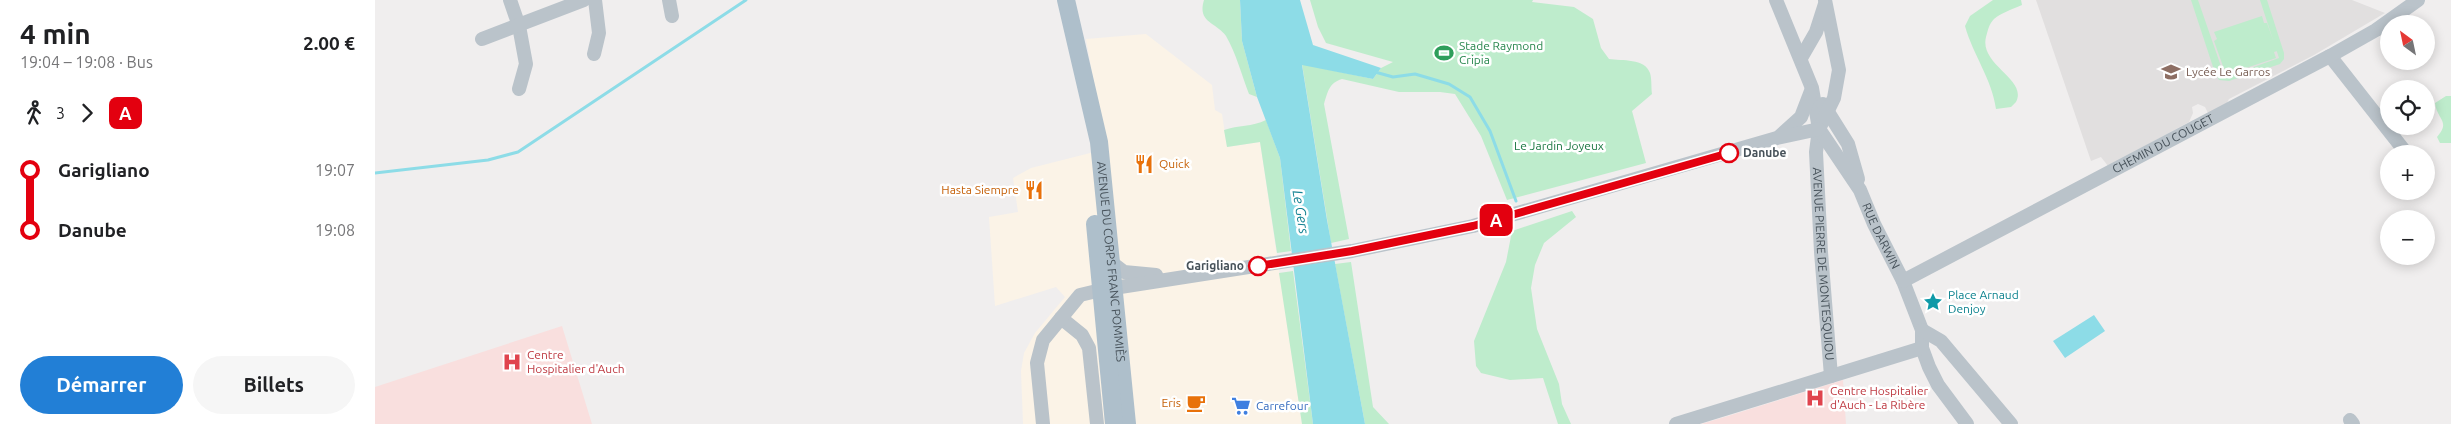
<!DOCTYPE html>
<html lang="fr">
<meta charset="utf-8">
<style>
body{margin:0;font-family:Ubuntu,sans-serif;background:#f6f6f6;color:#202124;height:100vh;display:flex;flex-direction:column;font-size:19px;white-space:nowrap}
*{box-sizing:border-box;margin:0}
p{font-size:16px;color:#757577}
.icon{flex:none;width:28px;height:28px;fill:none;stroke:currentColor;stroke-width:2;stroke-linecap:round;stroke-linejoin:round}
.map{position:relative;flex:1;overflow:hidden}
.details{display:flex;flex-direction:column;background:#fff;width:375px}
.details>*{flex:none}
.badge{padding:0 10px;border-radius:8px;font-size:18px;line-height:32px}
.needle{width:32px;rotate:327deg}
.buttons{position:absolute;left:2005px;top:15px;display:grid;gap:10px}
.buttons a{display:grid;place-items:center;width:55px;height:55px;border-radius:50%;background:#fff;box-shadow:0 2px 12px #0003;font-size:25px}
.map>.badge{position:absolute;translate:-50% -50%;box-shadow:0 0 0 2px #fff}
.legs{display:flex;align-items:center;gap:8px;height:55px;padding:0 20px;font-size:16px}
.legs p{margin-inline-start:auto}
.headline{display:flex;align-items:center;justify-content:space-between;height:85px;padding:0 20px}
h1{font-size:28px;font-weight:700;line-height:38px}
.button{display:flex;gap:10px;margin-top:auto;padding:10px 20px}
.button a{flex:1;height:58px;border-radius:30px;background:#227fd6;color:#fff;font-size:20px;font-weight:700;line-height:58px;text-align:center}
.button a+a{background:#f6f6f6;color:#202124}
ul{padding:0 20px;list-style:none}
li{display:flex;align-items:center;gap:18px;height:60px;font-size:19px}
li i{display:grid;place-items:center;width:8px;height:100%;margin:0 6px;background:currentColor}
li i::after{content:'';width:12px;height:12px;margin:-6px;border:4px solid;border-radius:50%;background:#fff}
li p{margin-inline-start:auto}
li:first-child i{background:linear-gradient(#0000 50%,currentColor 0)}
li:last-child i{background:linear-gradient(currentColor 50%,#0000 0)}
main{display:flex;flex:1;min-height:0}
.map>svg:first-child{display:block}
.commercial{fill:#fbf3e7}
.education{fill:#e1dfdf}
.medical{fill:#f9dfde}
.green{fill:#beeccc}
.water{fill:#8ddce7}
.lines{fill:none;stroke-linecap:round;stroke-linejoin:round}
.stream{stroke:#8ddce7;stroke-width:3}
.minor{stroke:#bac3ca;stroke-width:14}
.major{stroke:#aebfcb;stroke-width:18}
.line-1-casing{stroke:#fff;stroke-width:11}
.line-1{stroke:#e3000f;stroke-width:8}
.stop-1-dot{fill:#fff;stroke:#e3000f;stroke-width:2.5}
.labels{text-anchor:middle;stroke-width:5;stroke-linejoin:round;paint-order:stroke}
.leisure-label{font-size:12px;fill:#27864d;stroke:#fff;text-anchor:start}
.education-label{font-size:12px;fill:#785e54;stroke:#fff;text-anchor:start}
.street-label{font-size:12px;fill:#47525a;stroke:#fff}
.park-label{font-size:12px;fill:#1b7742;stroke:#fff}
.stop-label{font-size:12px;font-weight:bold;fill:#47525a;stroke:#fff;text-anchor:start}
.food-label{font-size:12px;fill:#c56008;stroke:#fff;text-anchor:end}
.culture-label{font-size:12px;fill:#0d838f;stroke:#fff;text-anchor:start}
.health-label{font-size:12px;fill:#be3a42;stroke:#fff;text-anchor:start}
.shop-label{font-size:12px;fill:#366cbe;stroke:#fff;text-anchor:start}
.water-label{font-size:14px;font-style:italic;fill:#138292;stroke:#fff}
</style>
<main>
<section class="details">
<div class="headline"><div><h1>4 min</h1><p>19:04 – 19:08 · Bus</p></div><b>2.00 €</b></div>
<div class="legs"><svg class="icon" aria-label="walk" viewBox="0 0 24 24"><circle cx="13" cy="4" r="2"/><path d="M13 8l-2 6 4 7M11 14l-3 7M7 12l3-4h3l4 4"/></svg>3<svg class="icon" aria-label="forward" viewBox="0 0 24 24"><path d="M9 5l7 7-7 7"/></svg><b class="badge" style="background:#e3000f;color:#fff">A</b></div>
<ul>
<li><i style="color:#e3000f"></i><b>Garigliano</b><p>19:07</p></li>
<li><i style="color:#e3000f"></i><b>Danube</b><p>19:08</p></li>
</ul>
<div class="button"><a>Démarrer</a><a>Billets</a></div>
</section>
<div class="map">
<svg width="2076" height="424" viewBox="0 0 2076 424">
<rect width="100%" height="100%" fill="#f0eeee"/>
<path class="commercial" d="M771,34L837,85L840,110L847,114L852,147L885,142L927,424H648L646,371L649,353L660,333L690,297L681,287L620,306L614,217L643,212L638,178L656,168L731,149L711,39Z"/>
<path class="education" d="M1661,0H1977L2010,13L1939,55L1854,99L1852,103L1833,113L1830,107L1823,104L1817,107L1818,113L1814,122L1733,166L1726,157L1716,161Z"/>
<path class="medical" d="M187,326L217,424H0V387Z
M1468,380L1471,424H1326L1353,416Z"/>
<path class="green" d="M829,0H865L867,41L882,97L874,94C867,76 861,53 851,36C841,22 822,23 829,0Z
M935,0H1158L1157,2L1199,7L1218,19L1226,48L1234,59C1247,61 1270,58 1275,73C1277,79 1276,88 1277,94L1257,111L1271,163L1132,200L1106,136L1080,94L1065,92H1024L967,79C954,83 953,91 949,104L974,239L956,243L927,64L998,79L1006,68L1018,62L951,43L943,27Z
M1618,0H1646L1647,5C1638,9 1626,13 1619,19C1614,24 1613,30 1611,37C1604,65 1653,79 1641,102L1636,107L1621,109C1617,79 1598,55 1590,26L1595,16Z
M1816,0H1823L1849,75L1853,76L1904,58L1885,0H1892L1909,53V59L1905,64L1854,81L1844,80L1840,73Z
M1887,16L1889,23H1892L1902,51L1899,52L1901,58L1853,74L1852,68L1849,69L1839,41L1842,39L1839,32Z
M2071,96H2076V143H2065L2062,137C2076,121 2062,120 2060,103Z
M891,120L905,158L916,251L902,253L885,142L852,147L849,130C863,125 877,127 891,120Z
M1197,211L1201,217L1169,243L1160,265L1156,288L1162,329L1184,384L1187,404L1196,424H1183L1168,378L1135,380L1106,373L1101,366L1099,341L1131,262L1137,231Z
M976,262L998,407L1014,424H990L960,264Z
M918,271L938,424H927L904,273Z"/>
<path class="water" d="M865,0H925L938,45L1006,68L998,79L927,65L952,220L990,424H938L905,158L882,97L867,41Z
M1719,315L1730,331L1690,358L1678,341Z"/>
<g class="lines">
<path class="stream" d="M1000,72L1018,77L1040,74L1074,84L1095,97L1115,131L1141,201
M0,173L113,160L143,152L371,0"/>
<g class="minor">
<path d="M135,0L144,26L151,64L144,89"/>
<path d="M294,0L297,16"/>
<path id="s1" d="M1401,0L1437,88L1444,129L1441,152L1446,252L1456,376"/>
<path d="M107,39L209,0"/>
<path d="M219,54L224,33L220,0"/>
<path d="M1955,56L2032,154"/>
<path d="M1426,58L1441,32L1450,4"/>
<path d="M1448,104L1473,144L1483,179"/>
<path id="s2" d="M1444,129L1485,190L1499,224L1528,281L1547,330V348L1554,367L1563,385L1592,424"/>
<path d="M1444,129L1459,98L1464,70L1450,0"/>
<path d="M1405,136L1426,117L1436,91"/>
<path d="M736,262L749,272L781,275"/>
<path id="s3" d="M1528,281L1955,56L2001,30L2043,0"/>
<path d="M686,318L707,335L714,348L722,424"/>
<path d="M1547,330L1566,341L1636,424"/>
<path d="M1975,420L1978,424"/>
<path d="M668,424L662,363L668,340L705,295L726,290L977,251L1098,226L1402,138L1444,129"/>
<path d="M1301,424L1547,348"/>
</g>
<g class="major">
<path id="s4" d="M691,0L724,142L752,424"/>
<path d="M720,224L739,424"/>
</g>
</g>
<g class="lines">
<g class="line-1-casing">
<path id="line-1" d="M883,266L977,251L1098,226L1354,153"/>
</g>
<use href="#line-1" class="line-1"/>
</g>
<defs>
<g id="stadium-bare" transform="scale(1.5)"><path d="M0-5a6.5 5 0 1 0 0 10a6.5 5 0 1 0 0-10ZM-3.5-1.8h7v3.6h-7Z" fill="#2e9e5b" stroke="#fff" stroke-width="2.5" paint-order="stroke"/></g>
<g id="school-bare" transform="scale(1.5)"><path d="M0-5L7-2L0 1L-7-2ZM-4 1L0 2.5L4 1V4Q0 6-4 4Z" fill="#8d6e63" stroke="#fff" stroke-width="2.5" paint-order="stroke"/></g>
<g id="restaurant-bare" transform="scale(1.5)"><path d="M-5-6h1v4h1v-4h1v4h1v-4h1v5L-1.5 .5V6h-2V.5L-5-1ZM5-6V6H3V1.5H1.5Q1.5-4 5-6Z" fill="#e8710a" stroke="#fff" stroke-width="2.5" paint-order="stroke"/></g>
<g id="sight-bare" transform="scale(1.5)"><path d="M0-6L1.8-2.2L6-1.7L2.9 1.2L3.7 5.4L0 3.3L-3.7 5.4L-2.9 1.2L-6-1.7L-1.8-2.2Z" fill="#0f9aa8" stroke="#fff" stroke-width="2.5" paint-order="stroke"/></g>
<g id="hospital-bare" transform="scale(1.5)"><path d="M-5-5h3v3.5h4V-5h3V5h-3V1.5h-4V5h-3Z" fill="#e0444e" stroke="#fff" stroke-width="2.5" paint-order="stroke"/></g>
<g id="cafe-bare" transform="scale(1.5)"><path d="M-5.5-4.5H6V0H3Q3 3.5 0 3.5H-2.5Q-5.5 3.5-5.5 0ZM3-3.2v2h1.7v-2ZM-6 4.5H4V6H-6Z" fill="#e8710a" stroke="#fff" stroke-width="2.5" paint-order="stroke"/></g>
<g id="supermarket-bare" transform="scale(1.5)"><path d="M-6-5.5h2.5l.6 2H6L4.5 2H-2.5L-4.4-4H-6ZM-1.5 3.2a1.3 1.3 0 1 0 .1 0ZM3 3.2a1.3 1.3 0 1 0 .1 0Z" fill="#3f7fe0" stroke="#fff" stroke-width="2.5" paint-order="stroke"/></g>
</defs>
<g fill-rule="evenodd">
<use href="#stadium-bare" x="1069" y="53"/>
<use href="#school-bare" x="1796" y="72"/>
<use href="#restaurant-bare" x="769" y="164"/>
<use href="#restaurant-bare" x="659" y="190"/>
<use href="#sight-bare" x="1558" y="302"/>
<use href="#hospital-bare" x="137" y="362"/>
<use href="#hospital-bare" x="1440" y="398"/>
<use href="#cafe-bare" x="821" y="403"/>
<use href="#supermarket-bare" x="866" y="406"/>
</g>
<g class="stop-1-dot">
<circle cx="1354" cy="153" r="9"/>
<circle cx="883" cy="266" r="9"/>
</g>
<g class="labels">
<g class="leisure-label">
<text x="1084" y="50">Stade Raymond<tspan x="1084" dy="14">Cripia</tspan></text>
</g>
<g class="education-label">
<text x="1811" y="76">Lycée Le Garros</text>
</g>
<g class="street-label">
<text dy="4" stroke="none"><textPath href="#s3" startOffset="294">CHEMIN DU COUGET</textPath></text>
<text dy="4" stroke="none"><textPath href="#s2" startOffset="124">RUE DARWIN</textPath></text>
<text dy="4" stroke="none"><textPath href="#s4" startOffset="266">AVENUE DU CORPS FRANC POMMIÈS</textPath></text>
<text dy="4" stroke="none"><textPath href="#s1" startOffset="272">AVENUE PIERRE DE MONTESQUIOU</textPath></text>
</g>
<g class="park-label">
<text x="1184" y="150">Le Jardin Joyeux</text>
</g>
<g class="stop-label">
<text x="1368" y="157">Danube</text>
<text x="869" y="270" text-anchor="end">Garigliano</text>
</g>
<g class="food-label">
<text x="784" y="168" text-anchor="start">Quick</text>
<text x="644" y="194">Hasta Siempre</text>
<text x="806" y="407">Eris</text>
</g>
<g class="culture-label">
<text x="1573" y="299">Place Arnaud<tspan x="1573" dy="14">Denjoy</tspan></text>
</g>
<g class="health-label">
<text x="152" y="359">Centre<tspan x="152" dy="14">Hospitalier d'Auch</tspan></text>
<text x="1455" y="395">Centre Hospitalier<tspan x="1455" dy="14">d'Auch - La Ribère</tspan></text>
</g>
<g class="shop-label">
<text x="881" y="410">Carrefour</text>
</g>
<g class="water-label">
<text transform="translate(926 212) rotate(81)" y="5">Le Gers</text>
</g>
</g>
</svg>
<div class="buttons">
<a><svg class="needle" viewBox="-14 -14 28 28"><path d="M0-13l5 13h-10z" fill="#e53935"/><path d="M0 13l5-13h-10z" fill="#757577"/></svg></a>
<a><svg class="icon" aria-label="locate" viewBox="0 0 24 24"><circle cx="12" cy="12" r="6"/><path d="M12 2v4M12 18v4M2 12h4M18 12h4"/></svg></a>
<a>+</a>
<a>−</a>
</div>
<b class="badge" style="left:1121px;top:220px;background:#e3000f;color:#fff">A</b>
</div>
</main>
